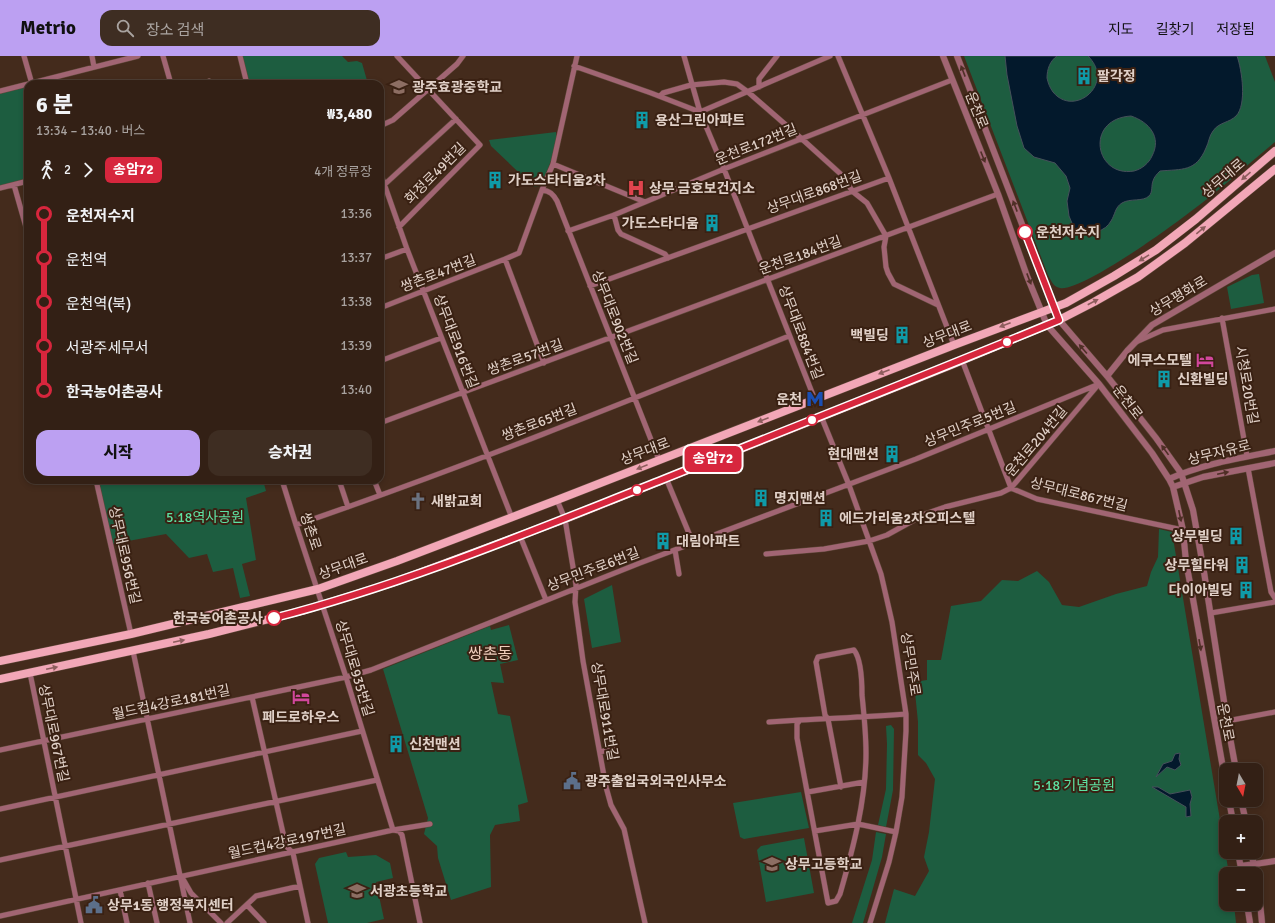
<!DOCTYPE html>
<html lang="ko">
<meta charset="utf-8">
<style>
body{margin:0;font-family:Signika,"Noto Sans KR",sans-serif;background:#3e2d22;color:#f1f3f6;height:100vh;display:flex;flex-direction:column;font-size:15px;white-space:nowrap}
*{box-sizing:border-box;margin:0}
p{font-size:13px;color:#a9a3a0}
.icon{flex:none;width:22px;height:22px;fill:none;stroke:currentColor;stroke-width:2;stroke-linecap:round;stroke-linejoin:round}
.map{position:relative;flex:1;overflow:hidden}
.sheet{position:absolute;left:24px;top:24px;width:360px;height:404px;display:flex;flex-direction:column;background:#332015;border-radius:12px;box-shadow:0 2px 6px #0003,0 0 0 1px #4e3e34}
.sheet>*{flex:none}
.badge{padding:0 8px;border-radius:6px;font-size:14px;line-height:26px}
.needle{width:26px;rotate:170deg}
.fabs{position:absolute;left:1219px;top:707px;display:grid;gap:8px}
.fabs a{display:grid;place-items:center;width:44px;height:44px;border-radius:8px;background:#332015;box-shadow:0 2px 6px #0003,0 0 0 1px #4e3e34;font-size:20px}
.map>.badge{position:absolute;translate:-50% -50%;box-shadow:0 0 0 2px #fff}
.legs{display:flex;align-items:center;gap:6px;height:44px;padding:0 12px;font-size:13px}
.legs p{margin-inline-start:auto}
.overview{display:flex;align-items:center;justify-content:space-between;height:68px;padding:0 12px}
h1{font-size:22px;font-weight:800;line-height:30px}
.cta{display:flex;gap:8px;margin-top:auto;padding:8px 12px}
.cta a{flex:1;height:46px;border-radius:12px;background:#bca0f2;color:#111;font-size:16px;font-weight:800;line-height:46px;text-align:center}
.cta a+a{background:#3e2d22;color:#f1f3f6}
ul{padding:0 12px;list-style:none}
li{display:flex;align-items:center;gap:14px;height:44px;font-size:15px}
li i{display:grid;place-items:center;width:6px;height:100%;margin:0 5px;background:currentColor}
li i::after{content:'';width:10px;height:10px;margin:-5px;border:3px solid;border-radius:50%;background:#332015}
li p{margin-inline-start:auto}
li:first-child i{background:linear-gradient(#0000 50%,currentColor 0)}
li:last-child i{background:linear-gradient(currentColor 50%,#0000 0)}
header{display:flex;align-items:center;gap:24px;box-sizing:border-box;height:56px;padding:0 20px;background:#bca0f2;color:#111}
header strong{font-size:19px}
nav{display:flex;gap:22px;margin-inline-start:auto;font-size:14px}
.search{width:280px;height:36px;background:#3e2d22;display:flex;align-items:center;gap:10px;box-sizing:border-box;padding:0 14px;border-radius:12px;color:#a9a3a0;font-size:15px}
.map>svg:first-child{display:block}
.green{fill:#1d5d40}
.water{fill:#03192c;stroke:#45505a;fill-rule:evenodd}
.lines{fill:none;stroke-linecap:round;stroke-linejoin:round}
.minor-casing{stroke:#60493b;stroke-width:6}
.tertiary-casing{stroke:#60493b;stroke-width:7}
.primary-casing{stroke:#60493b;stroke-width:9}
.minor{stroke:#a16573;stroke-width:5}
.tertiary{stroke:#a16573;stroke-width:6}
.primary{stroke:#f2a7b7;stroke-width:8}
.oneway{fill:#4f2f26}
.oneway2{fill:#8d5d5d}
.line-1-casing{stroke:#fff;stroke-width:9}
.line-1{stroke:#d7263d;stroke-width:6}
.stop-1-dot{fill:#fff;stroke:#d7263d;stroke-width:2}
.labels{text-anchor:middle;stroke-width:4;stroke-linejoin:round;paint-order:stroke}
.poi-label{font-size:14px;font-weight:bold;fill:#e0d0c7;stroke:#3a2113;text-anchor:start}
.street-label{font-size:14px;fill:#e0d0c7;stroke:#3a2113}
.stop-label{font-size:14px;font-weight:bold;fill:#e0d0c7;stroke:#3a2113;text-anchor:start}
.park-label{font-size:14px;fill:#5ee2a3;stroke:#3a2113}
.quarter-label{font-size:16px;fill:#efcebc;stroke:#3a2113}
</style>
<header>
<strong>Metrio</strong>
<div class="search"><svg class="icon" aria-label="search" viewBox="0 0 24 24"><circle cx="10" cy="10" r="6"/><path d="M15 15l6 6"/></svg>장소 검색</div>
<nav><a>지도</a><a>길찾기</a><a>저장됨</a></nav>
</header>
<div class="map">
<svg width="1275" height="867" viewBox="0 0 1275 867">
<rect width="100%" height="100%" fill="#442b1c"/>
<path class="green" d="M242,0H342L348,6L357,5L362,7L368,28H250Z
M964,0H1265L1275,26V86C1247,109 1220,134 1190,156C1171,171 1081,236 1060,232C1053,231 1051,224 1048,219Z
M28,28V125L0,132V35Z
M556,76C558,93 547,115 540,130L534,131L491,90L489,84Z
M1259,218L1264,247L1231,253L1227,231L1252,219Z
M99,424H263L266,435L246,442L256,504L242,508L250,540L240,542L233,512L213,516L207,498L189,502L166,478L112,488Z
M1159,473L1172,476L1229,818H1226V848H1234L1236,867H885L894,833L915,840L929,815L924,801L929,776L935,723L926,707L918,699V666L914,626L927,624V604H941L951,550L981,545L1002,524L1018,525L1037,515L1049,526L1062,549L1079,551L1116,538L1147,530L1151,516L1158,501Z
M612,529L621,586L592,592L584,543Z
M509,569L518,604L500,608L504,627L491,626L498,658L510,660L528,746L518,749L520,765L495,769L490,779L491,831L451,844L438,802L437,790L424,778L428,762L383,613L490,570L491,574Z
M891,669L894,673L893,734L886,771L878,769L886,733L887,688L886,670Z
M801,736L809,772L744,783L740,781L733,747Z
M876,776L886,778L882,801L863,867H852L872,804Z
M804,782L814,837L766,846L757,794L761,790Z
M346,796L348,801L376,799L390,807L393,822L376,826L384,863L367,867H328L315,808L319,802Z"/>
<path class="water" d="M1005,0H1057C1050,5 1047,13 1047,22C1048,27 1050,32 1053,36C1074,62 1116,28 1088,0H1237C1242,14 1247,49 1236,60C1229,67 1219,66 1213,75C1209,80 1209,86 1206,92C1196,116 1182,113 1160,115C1157,118 1154,121 1153,125C1151,130 1153,136 1149,140C1143,146 1130,142 1122,147C1115,151 1115,159 1111,165C1105,176 1092,177 1081,179L1074,172L1069,160L1067,145L1070,132L1066,120L1055,107L1034,101L1024,92L1017,70L1007,19ZM1131,60C1149,66 1162,81 1152,100C1149,107 1142,113 1134,115C1095,122 1084,63 1131,60Z
M1180,697L1179,703L1181,709L1175,714L1167,711L1156,721L1163,708L1172,705L1175,698Z
M1152,731H1158L1170,738L1190,734L1192,741L1190,748L1191,760L1186,761V751Z"/>
<g class="lines">
<g class="minor-casing">
<path id="minor" d="M24,0L32,28
M92,0L94,11
M163,0L171,28
M240,0L247,28
M397,0L480,89L399,171
M684,0L700,56L724,113L815,344
M838,0L889,122L954,289
M574,10L651,37L700,56L830,0
M209,25L210,28
M759,31V23L777,0
M0,35L138,0
M660,40L663,37L691,29L724,26L737,28L748,36L802,83L844,121L852,135L867,147L886,180L884,191L886,211L888,217L894,228L938,249
M380,70L393,64L457,8L463,0
M553,108L645,146
M380,116L407,193L512,462
M14,129L28,178
M384,129L456,63
M0,132L28,125
M542,134C550,135 553,138 557,145L659,404
M614,159L618,174L621,178L665,198L668,202
M568,175L614,159L724,113L952,24
M380,203L407,193
M505,203L519,197L542,134L553,108L577,0
M590,230L889,122
M380,252L505,203L544,307
M1222,262L1247,400
M1136,286L1163,274L1275,253
M962,304L1011,432L1037,443L1183,474
M380,305L441,282
M821,360L849,429L881,518L892,566L906,658V675L902,741L896,776L889,806L870,867
M380,367L998,138
M1248,412L1271,536L1275,542
M666,422L693,487
M96,424L131,578
M282,424L296,469L346,621L393,774L399,775L402,779L420,867
M339,424L348,451
M374,424L380,439
M557,444L565,463L576,529L575,546L583,605L606,731L611,749L624,773L645,867
M296,469C462,412 626,346 789,280
M520,480L546,544
M675,494L679,518
M766,498L824,493L869,485L887,479L925,458L945,451L1001,437L1011,432L1098,329
M1211,557L1275,546
M133,595L190,867
M30,617L81,867
M252,641L286,790L293,797L308,867
M1227,665L1275,656
M769,666L800,664
M0,694L346,621L371,614L640,507L916,403L1099,328
M600,696L616,692
M841,731L828,663L825,659L816,606L818,601L854,594C861,603 862,626 862,639C864,658 866,677 866,697C866,744 853,793 840,838L836,845L828,847L797,682V668L800,664C835,662 870,661 906,658
M808,736L864,726
M0,753L362,675
M815,775L858,768L896,776
M0,804L377,724
M183,823L191,837L221,867
M148,827L157,867
M120,834L127,867
M247,849L264,867
M0,860L393,774L430,768
M227,867L256,840L300,830"/>
</g>
<g class="tertiary-casing">
<path id="tertiary" d="M943,0L998,138L1027,220L1047,269L1099,328L1152,397L1169,423L1173,431L1183,474L1186,506L1193,543L1226,729
M957,0L1059,264L1107,320L1156,382L1181,417L1193,454L1204,516L1227,665L1236,714
M1107,320L1128,294L1152,269L1275,197
M1169,423C1202,408 1240,402 1275,395
M1173,431L1203,421L1275,407
M1229,744L1233,766
M1241,744L1246,766
M1238,796L1242,818
M1251,796L1256,818
M1241,810L1275,805
M1256,820L1259,836L1262,867
M1247,848L1250,867"/>
</g>
<g class="primary-casing">
<path id="primary" d="M0,605L131,578L318,533L397,505L557,444L954,289L1066,247L1114,220L1156,194L1196,163L1275,95
M0,623L209,578L305,554L392,527L565,463L951,309L1059,264L1094,246L1138,221L1185,187L1275,113"/>
</g>
<use href="#minor" class="minor"/>
<use href="#tertiary" class="tertiary"/>
<use href="#primary" class="primary"/>
</g>
<defs><path id="oneway-solid" d="M-6-.8H1V-3.2L6.5 0L1 3.2V.8H-6Z"/></defs>
<g class="oneway">
<use href="#oneway-solid" transform="translate(963 15) rotate(-111)"/>
<use href="#oneway-solid" transform="translate(983 101) rotate(68)"/>
<use href="#oneway-solid" transform="translate(1015 150) rotate(-111)"/>
<use href="#oneway-solid" transform="translate(1029 223) rotate(69)"/>
<use href="#oneway-solid" transform="translate(1083 293) rotate(-131)"/>
<use href="#oneway-solid" transform="translate(1165 394) rotate(-126)"/>
<use href="#oneway-solid" transform="translate(1223 417) rotate(-12)"/>
<use href="#oneway-solid" transform="translate(1180 460) rotate(78)"/>
<use href="#oneway-solid" transform="translate(1200 589) rotate(80)"/>
</g>
<g class="oneway2">
<use href="#oneway-solid" transform="translate(1246 120) rotate(139)"/>
<use href="#oneway-solid" transform="translate(1201 174) rotate(-39)"/>
<use href="#oneway-solid" transform="translate(1144 202) rotate(148)"/>
<use href="#oneway-solid" transform="translate(1093 246) rotate(-28)"/>
<use href="#oneway-solid" transform="translate(1005 269) rotate(159)"/>
<use href="#oneway-solid" transform="translate(884 316) rotate(159)"/>
<use href="#oneway-solid" transform="translate(763 364) rotate(159)"/>
<use href="#oneway-solid" transform="translate(642 411) rotate(158)"/>
<use href="#oneway-solid" transform="translate(179 585) rotate(-12)"/>
<use href="#oneway-solid" transform="translate(52 612) rotate(-12)"/>
</g>
<g class="lines">
<g class="line-1-casing">
<path id="line-1" d="M274,562C406,528 532,475 659,425C793,371 926,319 1059,264L1025,176"/>
</g>
<use href="#line-1" class="line-1"/>
</g>
<defs>
<g id="building-bare" transform="scale(1.38)"><path d="M-4-6H4V6H1V3H-1V6H-4ZM-2.5-4.3h1.7v1.8h-1.7ZM.8-4.3h1.7v1.8H.8ZM-2.5-1h1.7V.8h-1.7ZM.8-1h1.7V.8H.8Z" fill="#0f9aa8" stroke="#3a2113" stroke-width="2.5" paint-order="stroke"/></g>
<g id="school-bare" transform="scale(1.38)"><path d="M0-5L7-2L0 1L-7-2ZM-4 1L0 2.5L4 1V4Q0 6-4 4Z" fill="#8d6e63" stroke="#3a2113" stroke-width="2.5" paint-order="stroke"/></g>
<g id="hospital-bare" transform="scale(1.38)"><path d="M-5-5h3v3.5h4V-5h3V5h-3V1.5h-4V5h-3Z" fill="#e0444e" stroke="#3a2113" stroke-width="2.5" paint-order="stroke"/></g>
<g id="hotel-bare" transform="scale(1.38)"><path d="M-6-4.5h1.5V1H6V5H4.5V3h-9V5H-6ZM-4 0a1.8 1.8 0 1 1 3.6 0ZM.5 0V-2.5h3Q6-2.5 6 0Z" fill="#d1479c" stroke="#3a2113" stroke-width="2.5" paint-order="stroke"/></g>
<g id="metro-bare" transform="scale(1.38)"><path d="M-5.5 5V-5H-3L0 0L3-5H5.5V5H3V-.5L0 4L-3-.5V5Z" fill="#1a4fb4" stroke="#3a2113" stroke-width="2.5" paint-order="stroke"/></g>
<g id="church-bare" transform="scale(1.38)"><path d="M-1.2-6h2.4v3.5h3.3v2.4h-3.3V6h-2.4V-.1h-3.3v-2.4h3.3Z" fill="#6b7280" stroke="#3a2113" stroke-width="2.5" paint-order="stroke"/></g>
<g id="civic-bare" transform="scale(1.38)"><path d="M-.6-6.5H3V-4.5H.6V-3L4-1V1h2V6H-6V1h2V-1L-.6-3ZM-1.2 2.5V6h2.4V2.5Z" fill="#5c6f8a" stroke="#3a2113" stroke-width="2.5" paint-order="stroke"/></g>
</defs>
<g fill-rule="evenodd">
<use href="#building-bare" x="1084" y="20"/>
<use href="#school-bare" x="399" y="31"/>
<use href="#building-bare" x="642" y="64"/>
<use href="#building-bare" x="495" y="124"/>
<use href="#hospital-bare" x="636" y="132"/>
<use href="#building-bare" x="712" y="167"/>
<use href="#building-bare" x="902" y="279"/>
<use href="#hotel-bare" x="1205" y="304"/>
<use href="#building-bare" x="1164" y="323"/>
<use href="#metro-bare" x="815" y="343"/>
<use href="#building-bare" x="892" y="398"/>
<use href="#building-bare" x="761" y="442"/>
<use href="#church-bare" x="418" y="445"/>
<use href="#building-bare" x="826" y="462"/>
<use href="#building-bare" x="1236" y="480"/>
<use href="#building-bare" x="663" y="485"/>
<use href="#building-bare" x="1242" y="509"/>
<use href="#building-bare" x="1246" y="534"/>
<use href="#hotel-bare" x="301" y="641"/>
<use href="#building-bare" x="396" y="688"/>
<use href="#civic-bare" x="572" y="725"/>
<use href="#school-bare" x="772" y="808"/>
<use href="#school-bare" x="357" y="835"/>
<use href="#civic-bare" x="94" y="849"/>
</g>
<g class="stop-1-dot">
<circle cx="1025" cy="176" r="7"/>
<circle cx="1007" cy="286" r="5"/>
<circle cx="812" cy="364" r="5"/>
<circle cx="637" cy="434" r="5"/>
<circle cx="274" cy="562" r="7"/>
</g>
<g class="labels">
<g class="poi-label">
<text x="1097" y="25">팔각정</text>
<text x="412" y="36">광주효광중학교</text>
<text x="655" y="69">용산그린아파트</text>
<text x="508" y="129">가도스타디움2차</text>
<text x="649" y="137">상무 금호보건지소</text>
<text x="699" y="172" text-anchor="end">가도스타디움</text>
<text x="889" y="284" text-anchor="end">백빌딩</text>
<text x="1192" y="309" text-anchor="end">에쿠스모텔</text>
<text x="1177" y="328">신환빌딩</text>
<text x="802" y="348" text-anchor="end">운천</text>
<text x="879" y="403" text-anchor="end">현대맨션</text>
<text x="774" y="447">명지맨션</text>
<text x="431" y="450">새밝교회</text>
<text x="839" y="467">에드가리움2차오피스텔</text>
<text x="1223" y="485" text-anchor="end">상무빌딩</text>
<text x="676" y="490">대림아파트</text>
<text x="1229" y="514" text-anchor="end">상무힐타워</text>
<text x="1233" y="539" text-anchor="end">다이아빌딩</text>
<text x="301" y="666" text-anchor="middle">페드로하우스</text>
<text x="409" y="693">신천맨션</text>
<text x="585" y="730">광주출입국외국인사무소</text>
<text x="785" y="813">상무고등학교</text>
<text x="370" y="840">서광초등학교</text>
<text x="107" y="854">상무1동 행정복지센터</text>
</g>
<g class="street-label">
<text transform="translate(977 54) rotate(68)" y="5">운천로</text>
<text transform="translate(756 88) rotate(-22)" y="5">운천로172번길</text>
<text transform="translate(435 117) rotate(-45)" y="5">화정로49번길</text>
<text transform="translate(1223 122) rotate(-41)" y="5">상무대로</text>
<text transform="translate(814 136) rotate(-20)" y="5">상무대로868번길</text>
<text transform="translate(800 199) rotate(-20)" y="5">운천로184번길</text>
<text transform="translate(438 217) rotate(-21)" y="5">쌍촌로47번길</text>
<text transform="translate(1178 240) rotate(-31)" y="5">상무평화로</text>
<text transform="translate(615 261) rotate(68)" y="5">상무대로902번길</text>
<text transform="translate(801 276) rotate(69)" y="5">상무대로884번길</text>
<text transform="translate(947 278) rotate(-21)" y="5">상무대로</text>
<text transform="translate(456 285) rotate(69)" y="5">상무대로916번길</text>
<text transform="translate(525 301) rotate(-20)" y="5">쌍촌로57번길</text>
<text transform="translate(1247 329) rotate(80)" y="5">시청로20번길</text>
<text transform="translate(1128 346) rotate(52)" y="5">운천로</text>
<text transform="translate(539 366) rotate(-21)" y="5">쌍촌로65번길</text>
<text transform="translate(970 368) rotate(-22)" y="5">상무민주로5번길</text>
<text transform="translate(1036 385) rotate(-50)" y="5">운천로204번길</text>
<text transform="translate(645 395) rotate(-21)" y="5">상무대로</text>
<text transform="translate(1219 396) rotate(-14)" y="5">상무자유로</text>
<text transform="translate(1079 438) rotate(14)" y="5">상무대로867번길</text>
<text transform="translate(311 475) rotate(72)" y="5">쌍촌로</text>
<text transform="translate(125 499) rotate(77)" y="5">상무대로956번길</text>
<text transform="translate(343 510) rotate(-20)" y="5">상무대로</text>
<text transform="translate(593 513) rotate(-21)" y="5">상무민주로6번길</text>
<text transform="translate(911 608) rotate(81)" y="5">상무민주로</text>
<text transform="translate(355 612) rotate(73)" y="5">상무대로935번길</text>
<text transform="translate(171 646) rotate(-12)" y="5">월드컵4강로181번길</text>
<text transform="translate(605 655) rotate(80)" y="5">상무대로911번길</text>
<text transform="translate(1226 666) rotate(79)" y="5">운천로</text>
<text transform="translate(54 677) rotate(78)" y="5">상무대로967번길</text>
<text transform="translate(287 785) rotate(-12)" y="5">월드컵4강로197번길</text>
</g>
<g class="stop-label">
<text x="1036" y="181">운천저수지</text>
<text x="263" y="567" text-anchor="end">한국농어촌공사</text>
</g>
<g class="park-label">
<text x="205" y="466">5.18역사공원</text>
<text x="1074" y="734">5·18 기념공원</text>
</g>
<g class="quarter-label">
<text x="490" y="603">쌍촌동</text>
</g>
</g>
</svg>
<div class="fabs">
<a><svg class="needle" viewBox="-14 -14 28 28"><path d="M0-13l5 13h-10z" fill="#e53935"/><path d="M0 13l5-13h-10z" fill="#a9a3a0"/></svg></a>
<a>+</a>
<a>−</a>
</div>
<b class="badge" style="left:713px;top:403px;background:#d7263d;color:#fff">송암72</b>
<section class="sheet">
<div class="overview"><div><h1>6 분</h1><p>13:34 – 13:40 · 버스</p></div><b>₩3,480</b></div>
<div class="legs"><svg class="icon" aria-label="walk" viewBox="0 0 24 24"><circle cx="13" cy="4" r="2"/><path d="M13 8l-2 6 4 7M11 14l-3 7M7 12l3-4h3l4 4"/></svg>2<svg class="icon" aria-label="forward" viewBox="0 0 24 24"><path d="M9 5l7 7-7 7"/></svg><b class="badge" style="background:#d7263d;color:#fff">송암72</b><p>4개 정류장</p></div>
<ul>
<li><i style="color:#d7263d"></i><b>운천저수지</b><p>13:36</p></li>
<li><i style="color:#d7263d"></i><span>운천역</span><p>13:37</p></li>
<li><i style="color:#d7263d"></i><span>운천역(북)</span><p>13:38</p></li>
<li><i style="color:#d7263d"></i><span>서광주세무서</span><p>13:39</p></li>
<li><i style="color:#d7263d"></i><b>한국농어촌공사</b><p>13:40</p></li>
</ul>
<div class="cta"><a>시작</a><a>승차권</a></div>
</section>
</div>
